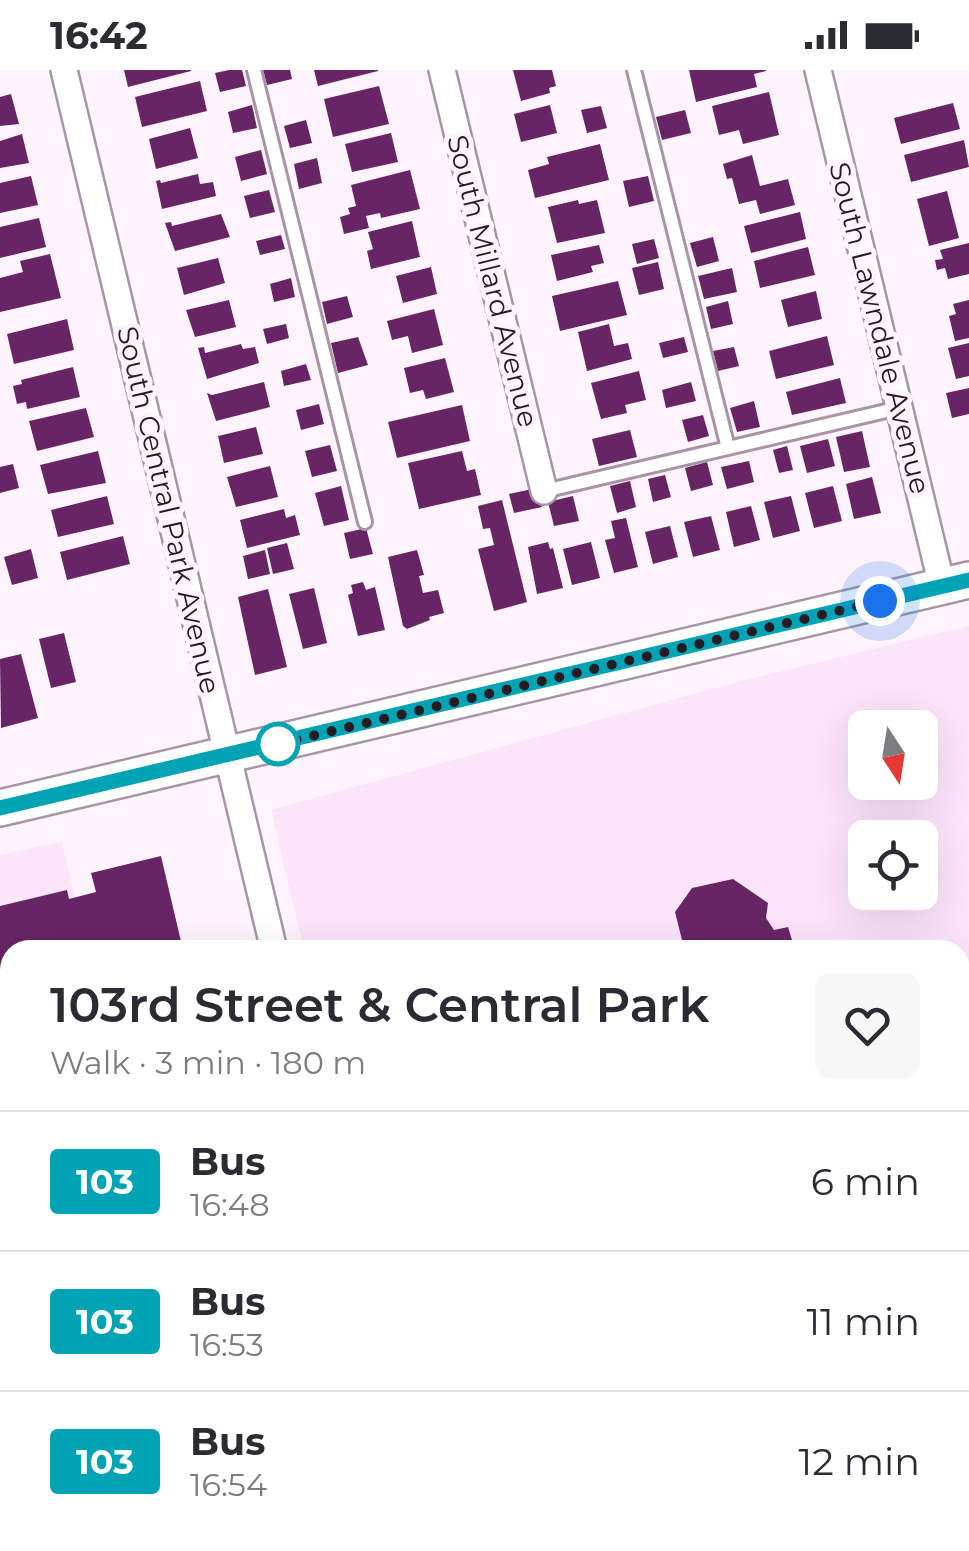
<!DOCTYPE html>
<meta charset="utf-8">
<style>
body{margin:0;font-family:Montserrat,sans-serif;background:#f7f7f7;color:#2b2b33;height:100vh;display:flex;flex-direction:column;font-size:38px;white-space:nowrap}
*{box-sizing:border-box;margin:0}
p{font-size:32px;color:#7c7c81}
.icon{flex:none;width:55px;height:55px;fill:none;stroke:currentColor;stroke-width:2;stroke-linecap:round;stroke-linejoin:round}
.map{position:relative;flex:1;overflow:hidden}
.sheet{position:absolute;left:0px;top:870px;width:970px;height:612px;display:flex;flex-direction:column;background:#fff;border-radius:30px 30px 0 0;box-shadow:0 10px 40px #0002}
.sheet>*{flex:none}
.badge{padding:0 20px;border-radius:8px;font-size:35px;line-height:65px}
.needle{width:65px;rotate:168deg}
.controls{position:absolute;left:848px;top:640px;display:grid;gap:20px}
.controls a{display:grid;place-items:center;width:90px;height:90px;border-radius:15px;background:#fff;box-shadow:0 10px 40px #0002;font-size:50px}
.you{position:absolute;width:50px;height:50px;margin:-25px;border:8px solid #fff;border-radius:50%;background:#1a73e8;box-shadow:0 0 0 15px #1a73e833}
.map>.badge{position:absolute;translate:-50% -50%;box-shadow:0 0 0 5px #fff}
.round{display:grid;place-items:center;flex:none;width:105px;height:105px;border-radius:15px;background:#f7f7f7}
.overview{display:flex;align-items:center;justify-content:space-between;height:170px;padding:0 50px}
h1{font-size:48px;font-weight:600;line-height:75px}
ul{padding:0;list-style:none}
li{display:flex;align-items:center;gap:30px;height:140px;padding:0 50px;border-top:2px solid #e1e1e2}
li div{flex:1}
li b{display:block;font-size:38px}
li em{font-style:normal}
li .badge{min-width:110px;font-weight:700;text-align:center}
.status{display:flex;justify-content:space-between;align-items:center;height:70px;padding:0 50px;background:#fff;direction:ltr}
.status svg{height:28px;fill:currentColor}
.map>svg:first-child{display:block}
.built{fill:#fde4fb;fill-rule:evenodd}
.building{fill:#682566}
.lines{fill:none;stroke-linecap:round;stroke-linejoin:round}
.service-casing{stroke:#a795a5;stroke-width:18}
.minor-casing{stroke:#a795a5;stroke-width:30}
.secondary-casing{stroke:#a795a5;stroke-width:40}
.path{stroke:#9f959e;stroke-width:4;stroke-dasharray:8 8;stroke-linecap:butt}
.service{stroke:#fff;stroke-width:12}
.minor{stroke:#fff;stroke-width:25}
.secondary{stroke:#fff;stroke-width:35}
.line-casing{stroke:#fff;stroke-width:22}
.line{stroke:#00a3b4;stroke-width:15}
.walk{stroke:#231c22;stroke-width:10;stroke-dasharray:0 18}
.stop-dot{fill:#fff;stroke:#00a3b4;stroke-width:5}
.labels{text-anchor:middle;stroke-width:10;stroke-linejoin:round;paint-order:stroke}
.street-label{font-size:28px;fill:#231c22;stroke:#fff3fe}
</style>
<div class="status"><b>16:42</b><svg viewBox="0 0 49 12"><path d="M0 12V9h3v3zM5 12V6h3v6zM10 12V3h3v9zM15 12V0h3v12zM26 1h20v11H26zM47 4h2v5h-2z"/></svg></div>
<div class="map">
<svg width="969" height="1481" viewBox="0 0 969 1481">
<rect width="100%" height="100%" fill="#fff3fe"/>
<path class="built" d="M969,556V1481H446L444,1473L960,1472V880H304L271,740L745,610ZM865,658H920V712H865ZM865,768H920V822H865Z
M62,772L87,880H10V1071L0,1073V785Z"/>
<path class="building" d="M124,0H191V1L128,17Z
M229,0H242L246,16L220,22L215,3Z
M263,0H290L292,9L267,15Z
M314,0H378V1L318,16Z
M513,0H552L556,16L549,18L550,23L521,31Z
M689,0H766V1L754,4L757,17L696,32Z
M200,11L207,41L142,57L135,27Z
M379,16L389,54L333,67L324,29Z
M769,22L779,65L743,74L739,60L719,65L712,36Z
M11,24L19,54L0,56V27Z
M953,33L960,59L901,74L894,48Z
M252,35L257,58L233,63L228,42Z
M550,35L557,63L521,72L514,44Z
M601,36L607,58L587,63L581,40Z
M685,40L691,63L662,70L656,47Z
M306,50L312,73L290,78L284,56Z
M190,58L198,88L156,99L149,69Z
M391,63L398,92L352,102L345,74Z
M22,64L29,93L0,98V71Z
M964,70L969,97L911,112L904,85Z
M600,74L609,110L535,128L528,100L549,94L547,87Z
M261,80L267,104L241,111L235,87Z
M752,85L760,116L788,109L795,135L760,144L756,130L739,134L732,108L727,109L723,94Z
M317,88L322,113L299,119L294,94Z
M410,100L420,139L381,148L380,143L366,146L369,158L344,164L340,147L350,144L348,138L356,136L351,115Z
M198,104L200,114L213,112L216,126L162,139L156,111L160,110L161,113Z
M31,106L38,135L0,143V113Z
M648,106L654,131L629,137L623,111Z
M269,120L275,142L250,148L244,126Z
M947,121L959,168L929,176L917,129Z
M578,130L579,134L597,130L605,163L557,173L548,137Z
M800,142L806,169L751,183L744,156Z
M221,144L230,167L175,181L165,153L171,152L172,156Z
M39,148L46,177L0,188V157Z
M412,151L420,187L371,199L367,181L373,179L368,162Z
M281,165L285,179L260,185L256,171Z
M713,167L719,191L697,197L690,173Z
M654,169L659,188L637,194L632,174Z
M969,173V204L948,209L945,198L937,200L935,190L943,189L940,180Z
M599,175L604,193L591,196L593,202L557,211L551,185Z
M808,177L815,205L760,218L754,191Z
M50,184L61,228L0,242V208L23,202L20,191Z
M218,188L225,213L184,225L177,198Z
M658,192L664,219L639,225L632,198Z
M431,197L437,224L403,233L396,206Z
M732,198L737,222L704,229L698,206Z
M291,208L295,227L274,232L270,214Z
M618,211L627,245L560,261L552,226Z
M816,221L822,249L788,257L781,230Z
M347,226L353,247L327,254L322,232Z
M229,230L236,257L195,267L186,240Z
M969,230V268L955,271L949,246L956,244L953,234Z
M728,231L733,254L711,259L706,237Z
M434,239L443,275L412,283L408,266L392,270L387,251Z
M67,249L74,280L14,294L7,264Z
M286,254L289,268L267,274L263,259Z
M609,254L614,276L628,273L632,289L587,301L578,262Z
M827,266L834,295L776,309L769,281Z
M358,267L368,295L338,303L331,273Z
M684,267L688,282L663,288L659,273Z
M969,273V306L956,309L948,278Z
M241,274L243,279L255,277L259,293L207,309L198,278L204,277L205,283Z
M734,277L739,296L718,301L713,281Z
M445,288L454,322L426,329L423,320L410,323L404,298Z
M306,294L311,310L284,316L281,301Z
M73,297L80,327L27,339L26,332L17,334L13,316L22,314L21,310Z
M639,301L646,330L625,335L627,343L601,349L591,313Z
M840,308L846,333L792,345L786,322Z
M264,312L270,337L216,351L207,323L212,325Z
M691,312L696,331L666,338L662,320Z
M969,318V344L952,348L946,323Z
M754,331L760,357L737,362L730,338Z
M319,334L324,354L301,360L296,340Z
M462,335L470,371L397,388L388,352Z
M86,338L94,367L37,381L29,351Z
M703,345L709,366L688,372L682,350Z
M256,357L263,384L224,393L218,366Z
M630,360L637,387L599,396L592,369Z
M862,361L870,397L844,402L836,367Z
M828,369L835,396L807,403L800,376Z
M330,375L337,401L312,407L305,381Z
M787,376L793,400L779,403L773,380Z
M98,381L106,413L48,424L40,395Z
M462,381L467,401L475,399L481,425L419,439L408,393Z
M749,391L754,412L727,419L721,397Z
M707,392L713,415L691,421L685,398Z
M13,394L19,418L0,423V397Z
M270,396L278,427L236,437L227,407Z
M665,405L671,427L653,432L648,409Z
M872,407L881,443L854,449L846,414Z
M630,411L636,437L617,443L610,416Z
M341,416L349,450L324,456L315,423Z
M833,416L842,451L814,458L805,423Z
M537,418L542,437L514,443L509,424Z
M107,426L114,454L58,467L51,440Z
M573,426L579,451L554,456L548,432Z
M791,426L800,461L773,468L764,432Z
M502,430L527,532L494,541L478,479L494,475L490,458L483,459L478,436Z
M751,436L760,470L734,477L726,442Z
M284,439L286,448L295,445L300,465L247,478L240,450Z
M711,446L720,480L693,487L684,452Z
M626,448L638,497L614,503L605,470L615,468L611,451Z
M670,456L678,487L653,494L645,462Z
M366,458L373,484L350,489L344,463Z
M123,466L130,494L67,510L60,482Z
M548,472L550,479L553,478L563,518L537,524L528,477Z
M591,472L600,508L572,515L563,479Z
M287,473L294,499L273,504L267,478Z
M31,479L38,508L12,515L4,487Z
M265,480L270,504L248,509L243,486Z
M417,480L424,505L419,506L423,523L438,520L444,543L429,547L430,550L407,559L403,556L388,487Z
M363,512L366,520L375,517L385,560L358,566L348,525L353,523L351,515Z
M314,518L327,573L303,579L289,524Z
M268,519L287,597L255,605L238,527Z
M64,563L76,612L51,618L39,569Z
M21,584L38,648L1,658L0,589Z
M161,786L183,880H10V907L0,910V836L67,820L69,829L96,822L91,803Z
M733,809L768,833L766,848L774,860L788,857L795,880H688L682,870L675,842L692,818Z
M969,959V1276H960V962Z
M275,1472H337L339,1481H277Z"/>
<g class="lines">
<g class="service-casing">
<path id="service" d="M254,0L365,452
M634,0L728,378
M544,421L899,338
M0,965L10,962
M0,1034L10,1032
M556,1472L558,1481"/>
</g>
<g class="minor-casing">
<path id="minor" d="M64,0L274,880
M442,0L544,421
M818,0L942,516
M0,1285L10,1327
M45,1472L47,1481
M416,1472L418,1481
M0,1474L10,1472"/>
</g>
<g class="secondary-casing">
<path id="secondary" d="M0,738L969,510"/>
</g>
<path class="path" d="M960,1456L969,1477
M957,1481V1472"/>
<use href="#service" class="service"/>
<use href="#minor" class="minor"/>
<use href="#secondary" class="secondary"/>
</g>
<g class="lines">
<g class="line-casing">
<path id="line" d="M0,738L969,510"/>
</g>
<use href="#line" class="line"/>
<path class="walk" d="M278,674L261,678L880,531"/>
</g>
<circle class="stop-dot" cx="278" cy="674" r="20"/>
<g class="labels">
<g class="street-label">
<text transform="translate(493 211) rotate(76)" y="10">South Millard Avenue</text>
<text transform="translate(880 258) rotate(76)" y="10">South Lawndale Avenue</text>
<text transform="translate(169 440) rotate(77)" y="10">South Central Park Avenue</text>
</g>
</g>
</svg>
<div class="controls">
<a><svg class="needle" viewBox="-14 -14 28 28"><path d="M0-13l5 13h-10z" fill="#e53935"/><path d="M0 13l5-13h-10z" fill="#7c7c81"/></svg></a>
<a><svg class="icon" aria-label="locate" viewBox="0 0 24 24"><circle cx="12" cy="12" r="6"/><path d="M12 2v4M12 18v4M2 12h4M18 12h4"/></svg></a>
</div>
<div class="you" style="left:880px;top:531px"></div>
<section class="sheet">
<div class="overview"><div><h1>103rd Street &amp; Central Park</h1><p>Walk · 3 min · 180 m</p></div><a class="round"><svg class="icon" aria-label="heart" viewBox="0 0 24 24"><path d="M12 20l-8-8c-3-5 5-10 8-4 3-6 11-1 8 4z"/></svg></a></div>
<ul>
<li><span class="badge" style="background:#00a3b4;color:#fff">103</span><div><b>Bus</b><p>16:48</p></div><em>6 min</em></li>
<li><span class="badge" style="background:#00a3b4;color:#fff">103</span><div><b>Bus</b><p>16:53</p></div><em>11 min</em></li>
<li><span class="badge" style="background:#00a3b4;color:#fff">103</span><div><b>Bus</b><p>16:54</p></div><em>12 min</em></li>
</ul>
</section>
</div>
